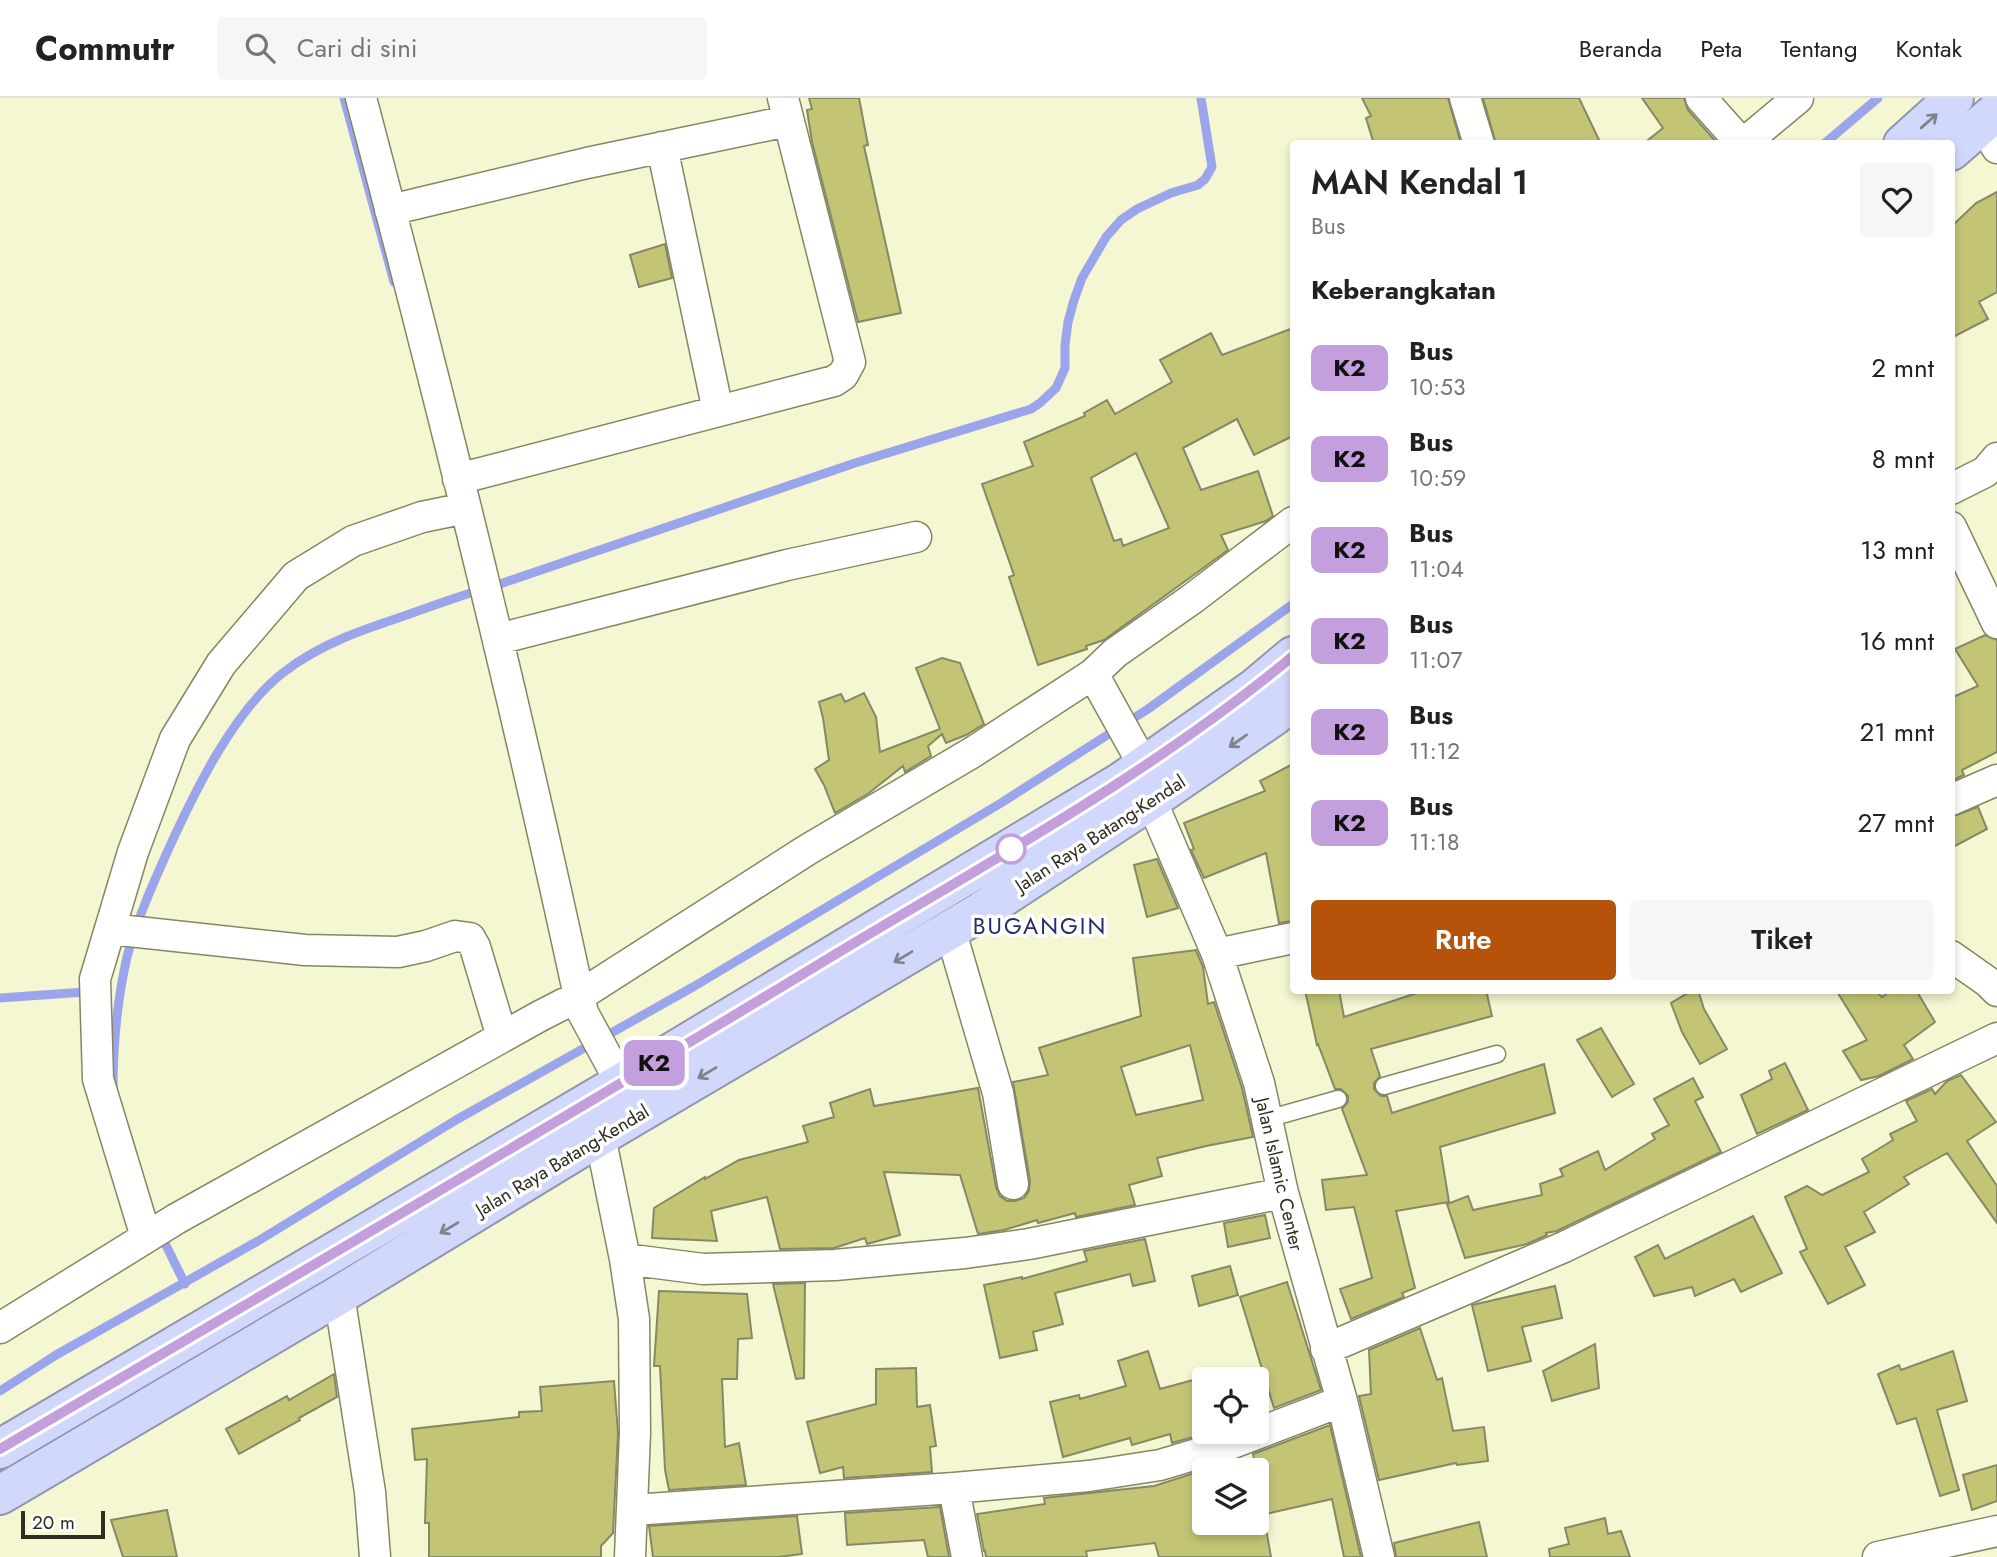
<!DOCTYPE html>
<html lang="id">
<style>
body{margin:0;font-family:Jost,sans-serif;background:#f6f6f6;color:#222;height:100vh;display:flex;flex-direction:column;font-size:26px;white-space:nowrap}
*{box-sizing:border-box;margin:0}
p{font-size:23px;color:#767676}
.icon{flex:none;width:38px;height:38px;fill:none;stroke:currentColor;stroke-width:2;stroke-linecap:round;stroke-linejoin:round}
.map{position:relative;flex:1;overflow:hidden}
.sheet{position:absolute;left:1290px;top:42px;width:665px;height:854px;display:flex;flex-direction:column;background:#fff;border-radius:7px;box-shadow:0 4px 10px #0003}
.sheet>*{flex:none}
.badge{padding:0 14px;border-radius:10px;font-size:24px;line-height:46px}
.buttons{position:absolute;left:1192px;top:1269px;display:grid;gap:14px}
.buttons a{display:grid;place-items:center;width:77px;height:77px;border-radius:7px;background:#fff;box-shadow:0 4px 10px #0003;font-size:35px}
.scale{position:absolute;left:21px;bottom:18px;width:84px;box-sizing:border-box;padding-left:7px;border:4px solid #2d2e1f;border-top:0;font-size:19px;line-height:24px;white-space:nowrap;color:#2d2e1f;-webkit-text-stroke:5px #fff;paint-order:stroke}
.map>.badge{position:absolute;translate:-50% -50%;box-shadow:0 0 0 4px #fff}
h2{padding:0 21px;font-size:26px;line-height:63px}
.round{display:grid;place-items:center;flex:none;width:74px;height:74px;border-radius:7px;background:#f6f6f6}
.summary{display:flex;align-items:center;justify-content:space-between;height:119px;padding:0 21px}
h1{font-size:33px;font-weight:600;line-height:52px}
.action{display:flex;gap:14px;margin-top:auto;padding:14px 21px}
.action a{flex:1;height:80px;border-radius:7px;background:#b45309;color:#fff;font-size:28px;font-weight:600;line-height:80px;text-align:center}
.action a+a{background:#f6f6f6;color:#222}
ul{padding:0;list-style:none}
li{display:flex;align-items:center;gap:21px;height:91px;padding:0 21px}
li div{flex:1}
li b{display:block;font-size:26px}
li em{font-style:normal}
li .badge{min-width:77px;font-weight:700;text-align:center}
header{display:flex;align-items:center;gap:42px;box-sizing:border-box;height:98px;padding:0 35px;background:#fff;border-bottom:2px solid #e0e0e0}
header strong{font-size:33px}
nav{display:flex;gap:38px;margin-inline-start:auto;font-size:24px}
.search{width:490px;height:63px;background:#f6f6f6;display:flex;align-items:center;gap:18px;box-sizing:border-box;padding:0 24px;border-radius:7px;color:#767676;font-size:26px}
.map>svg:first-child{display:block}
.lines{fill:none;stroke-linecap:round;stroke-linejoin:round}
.stream{stroke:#9aa5ec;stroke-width:9}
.building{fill:#c3c575;stroke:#868866;stroke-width:2;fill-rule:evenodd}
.service-casing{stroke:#858664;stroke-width:19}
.minor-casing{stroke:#858664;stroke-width:33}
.trunk-casing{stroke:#9096af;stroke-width:42}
.service{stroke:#fff;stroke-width:16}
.minor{stroke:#fff;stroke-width:30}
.trunk{stroke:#d2d8fc;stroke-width:38}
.oneway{stroke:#80838e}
.line-casing{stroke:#fff;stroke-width:16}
.line{stroke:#c3a0dd;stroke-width:10}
.stop-dot{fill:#fff;stroke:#c3a0dd;stroke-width:3.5}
.labels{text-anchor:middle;stroke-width:7;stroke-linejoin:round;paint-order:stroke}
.street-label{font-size:19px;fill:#2d2e1f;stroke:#fff}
.quarter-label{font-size:23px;letter-spacing:2px;fill:#282b65;stroke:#fff}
</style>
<header>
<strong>Commutr</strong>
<div class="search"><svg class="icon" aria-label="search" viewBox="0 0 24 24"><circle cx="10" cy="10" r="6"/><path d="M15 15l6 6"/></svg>Cari di sini</div>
<nav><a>Beranda</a><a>Peta</a><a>Tentang</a><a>Kontak</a></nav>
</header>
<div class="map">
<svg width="1997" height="1459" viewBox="0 0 1997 1459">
<rect width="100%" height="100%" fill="#f5f7d2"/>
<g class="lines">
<path class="stream" d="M344,0L394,184
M1824,46L1878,0
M497,487L855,365L1031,311L1040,305L1056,290L1065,270V247L1068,224L1074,202L1082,180L1106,139L1121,122L1137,111L1171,95L1198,87L1205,81L1212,69L1201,0
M0,900L85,894
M113,991C113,946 117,903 127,859C137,821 153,786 169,750C195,693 234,612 284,574C320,546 362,532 404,518C429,509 454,500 480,492
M161,1137L185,1186
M0,1293L56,1257L258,1143L456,1022L693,889L1001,705L1148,611L1293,506"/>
</g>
<path class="building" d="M809,0H859L868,47L864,48L901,215L858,224L812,44L807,12L812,11Z
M1362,0H1448L1461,46H1374L1366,20L1371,18Z
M1483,0H1579L1601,46H1496Z
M1642,0H1684L1688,12L1718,46H1643L1663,30Z
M1997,94V194L1979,204L1988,221L1951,240V129L1976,105Z
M665,146L672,180L639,189L630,157Z
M1293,230V338L1254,357L1237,321L1183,350L1201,392L1258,373L1273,418L1266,423L1221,437L1228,452L1104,542L1086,548L1087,551L1038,567L1009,479L1014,477L982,386L1033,368L1024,344L1085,318L1084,315L1107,302L1115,316L1172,284L1160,262L1211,235L1222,257ZM1136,355L1169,430L1123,448L1121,441L1114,443L1091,380Z
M1985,537L1997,542V654L1962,672L1964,677L1951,683V600L1978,588L1955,551Z
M942,560L960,565L984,626L966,637L946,645L942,636L928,648L931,658L905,674L903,668L869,695L835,715L824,687L815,671L829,662L823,620L819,604L841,596L845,604L864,595L876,619L880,654L940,631L916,570Z
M1293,666V823L1279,825L1266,755L1204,780L1191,752L1194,751L1184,725L1265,693L1260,683Z
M1978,709L1987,731L1951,750V719Z
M1157,761L1178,810L1147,819L1134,767Z
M1196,852L1203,869L1208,906L1214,904L1242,990L1253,1039L1206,1048L1157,1060L1162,1078L1129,1087L1135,1107L1076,1119L1075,1115L1038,1125L1037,1122L1004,1132L978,1136L960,1077L884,1074L900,1137L867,1146L865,1140L834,1150L780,1151L767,1099L711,1113L717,1143L652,1140L654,1110L705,1079V1081L739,1062L808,1044L803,1028L834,1019L830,1005L870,991L874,1008L978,990L996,1089L1000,1098L1007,1103H1015L1024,1100L1029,1093L1030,1083L1013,984L1048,977L1039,950L1141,918L1133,860ZM1190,947L1203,1002L1136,1017L1121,969Z
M1305,892H1339L1344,919L1426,892H1486L1492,918L1371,951L1380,978L1374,985V991L1381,998H1387L1392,1015L1544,966L1555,1015L1440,1049L1449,1104L1396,1113L1415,1190L1402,1195L1404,1199L1351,1221L1340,1191L1372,1180L1354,1109L1326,1112L1322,1082L1367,1077L1342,1011L1348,1004V998L1341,991H1335L1318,946L1317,947Z
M1693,892H1698L1704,911L1727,951L1700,966L1682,934L1671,905Z
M1836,892H1875L1882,899L1892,892H1916L1935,924L1904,947L1913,961L1879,978L1861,982L1843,953L1867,942Z
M1601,930L1634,986L1612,999L1577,942Z
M1785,965L1808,1012L1757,1036L1741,997L1772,981L1769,973Z
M1961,977L1996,1024L1967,1043L1997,1088V1125L1947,1055L1904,1079L1909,1086L1864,1114L1875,1134L1845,1149L1865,1187L1828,1206L1800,1154L1807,1151L1785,1099L1807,1088L1822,1097L1869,1074L1862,1061L1893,1042L1890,1036L1917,1023L1906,1003L1932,991L1935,996L1947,983Z
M1693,980L1703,999L1695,1003L1721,1054L1557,1133L1546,1135L1547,1137L1527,1146L1465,1160L1447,1106L1468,1098L1473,1112L1542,1097L1540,1086L1563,1078L1560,1071L1598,1053L1605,1072L1655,1041L1652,1036L1669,1027L1654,1001Z
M1265,1117L1270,1140L1228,1149L1224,1125Z
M1753,1118L1782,1175L1741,1194L1734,1181L1695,1198L1692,1189L1654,1198L1635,1159L1658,1147L1665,1161Z
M1145,1141L1155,1183L1133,1188L1130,1176L1055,1195L1063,1226L1033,1234L1037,1252L1000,1260L984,1187L1022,1179V1181L1087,1163L1084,1153Z
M1230,1168L1238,1197L1199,1208L1192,1178Z
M1287,1184L1321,1292L1274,1310L1240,1199Z
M805,1185L804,1280L796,1281L773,1186Z
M1555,1188L1562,1220L1522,1229L1531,1263L1488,1273L1472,1207Z
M659,1193L747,1196L752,1240L738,1241L737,1281H722L725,1349L739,1345L746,1387L669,1392L665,1372L660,1268H654Z
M1420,1230L1437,1282L1442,1280L1453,1333L1484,1329L1488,1363L1457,1367L1456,1365L1379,1382L1359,1298L1371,1296L1369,1252Z
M1595,1246L1599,1290L1552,1303L1543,1273Z
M1148,1253L1160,1291L1204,1279V1336L1172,1345L1170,1336L1132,1347L1130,1340L1063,1359L1050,1304L1079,1297L1080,1301L1126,1288L1118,1263Z
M1953,1253L1967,1303L1937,1312L1959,1392L1940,1398L1916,1320L1897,1326L1878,1276L1899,1267L1901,1272Z
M916,1270L917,1309L930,1307L936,1348L930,1349L932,1374L844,1380L843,1369L820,1375L807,1324L876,1306V1271Z
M334,1276L337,1299L299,1320L300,1322L239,1356L226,1331L287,1298L289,1302Z
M614,1283L618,1335L613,1435L601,1448V1459H429V1425H425L427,1361L415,1362L412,1331L519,1319V1314L542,1313L540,1289Z
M1330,1327L1361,1459H1344L1332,1401L1266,1416L1253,1356Z
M1997,1367V1403L1972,1412L1963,1377Z
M1204,1372V1430L1222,1427L1223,1433L1265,1425L1271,1459H1159L1155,1445L1086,1453L1087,1459H986L985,1453H984L977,1416L1045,1406L1044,1400L1154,1388Z
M940,1409L949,1459H928L924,1442L847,1447L845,1415Z
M167,1412L177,1459H123L111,1422Z
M797,1418L802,1456L778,1459H653L649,1428Z
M1605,1420L1608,1436L1621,1433L1630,1459H1550L1549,1451L1569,1446L1565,1430Z
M1479,1424L1487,1459H1396L1394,1445Z"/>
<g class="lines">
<g class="service-casing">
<path id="service" d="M1384,988L1497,956
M1267,1021L1338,1001"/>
</g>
<g class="minor-casing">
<path id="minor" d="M361,0C440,298 514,597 579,898L583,915L621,985
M1465,0L1479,46
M1701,0L1742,46
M1983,25L1997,50
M1743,46L1798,0
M662,49L718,313
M390,112L587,65L788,23
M458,381L834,283L843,277L850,264L783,0
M1951,391L1985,374L1997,360
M1951,429L1997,525
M498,541L787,467L916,439
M1093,576L1144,668L1151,702L1217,856L1259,985L1283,1095L1342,1303L1379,1459
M1951,702L1997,682
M110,831L305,852L398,854L426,848L455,838L470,840L475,849L502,939
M950,831L998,995L1013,1086
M1217,856L1293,840
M1951,858L1988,884L1997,893
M600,1038L625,1161L634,1221L635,1335L630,1459
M146,1139L98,981L95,881L133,754L175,641L221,566L296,478L353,443L422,419L466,410
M625,1161L703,1171L835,1167L965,1155L1029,1146L1283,1095
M339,1197L370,1394L375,1459
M0,1230L176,1121L540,918L579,898L807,752L973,654L1093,576L1115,555L1192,501L1293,424
M1326,1251L1564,1149L1997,940
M954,1390L967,1459
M633,1412L954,1390L1089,1378L1160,1367L1230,1346L1342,1303
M1878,1459L1997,1433"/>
</g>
<g class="trunk-casing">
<path id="trunk" d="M1903,46L1954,0
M1951,53L1997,13
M0,1351L621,985L1121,684L1255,590L1293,558
M0,1397L339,1197L600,1038L982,813L1151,702L1274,618L1293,602"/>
</g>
<use href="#service" class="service"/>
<use href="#minor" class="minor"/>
<use href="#trunk" class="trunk"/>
</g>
<defs><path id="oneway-shaft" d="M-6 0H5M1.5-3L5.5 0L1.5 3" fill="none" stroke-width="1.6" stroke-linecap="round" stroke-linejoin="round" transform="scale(1.75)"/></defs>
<g class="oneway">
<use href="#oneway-shaft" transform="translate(1929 23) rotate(-41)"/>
<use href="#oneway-shaft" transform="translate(1238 643) rotate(145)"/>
<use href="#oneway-shaft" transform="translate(903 859) rotate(149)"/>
<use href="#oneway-shaft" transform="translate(707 975) rotate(149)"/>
<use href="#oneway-shaft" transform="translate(449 1130) rotate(149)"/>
</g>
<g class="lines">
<g class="line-casing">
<path id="line" d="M0,1351C274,1190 549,1030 821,865C981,768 1149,678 1293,558"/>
</g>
<use href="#line" class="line"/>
</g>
<circle class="stop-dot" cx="1011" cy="751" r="14"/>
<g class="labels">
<g class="street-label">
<text transform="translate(1100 735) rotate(-33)" y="7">Jalan Raya Batang-Kendal</text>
<text transform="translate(562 1062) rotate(-31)" y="7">Jalan Raya Batang-Kendal</text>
<text transform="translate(1280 1076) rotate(77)" y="7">Jalan Islamic Center</text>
</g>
<g class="quarter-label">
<text x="1040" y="836">BUGANGIN</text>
</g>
</g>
</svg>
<div class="buttons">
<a><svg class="icon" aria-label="locate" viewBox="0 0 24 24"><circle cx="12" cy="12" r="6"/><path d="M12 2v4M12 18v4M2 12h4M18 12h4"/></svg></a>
<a><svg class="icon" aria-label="layers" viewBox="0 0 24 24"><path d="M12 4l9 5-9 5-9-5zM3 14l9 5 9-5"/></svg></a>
</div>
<div class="scale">20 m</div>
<b class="badge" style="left:654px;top:965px;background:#c3a0dd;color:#111">K2</b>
<section class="sheet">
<div class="summary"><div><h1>MAN Kendal 1</h1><p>Bus</p></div><a class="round"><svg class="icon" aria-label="heart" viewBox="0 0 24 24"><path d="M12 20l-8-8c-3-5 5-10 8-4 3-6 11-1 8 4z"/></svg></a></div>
<h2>Keberangkatan</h2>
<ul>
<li><span class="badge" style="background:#c3a0dd;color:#111">K2</span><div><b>Bus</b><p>10:53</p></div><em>2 mnt</em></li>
<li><span class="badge" style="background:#c3a0dd;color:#111">K2</span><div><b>Bus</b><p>10:59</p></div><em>8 mnt</em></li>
<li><span class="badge" style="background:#c3a0dd;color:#111">K2</span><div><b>Bus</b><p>11:04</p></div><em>13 mnt</em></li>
<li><span class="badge" style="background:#c3a0dd;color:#111">K2</span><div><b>Bus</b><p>11:07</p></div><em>16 mnt</em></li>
<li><span class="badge" style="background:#c3a0dd;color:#111">K2</span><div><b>Bus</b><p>11:12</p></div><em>21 mnt</em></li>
<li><span class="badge" style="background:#c3a0dd;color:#111">K2</span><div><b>Bus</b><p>11:18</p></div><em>27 mnt</em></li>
</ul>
<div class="action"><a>Rute</a><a>Tiket</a></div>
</section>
</div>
